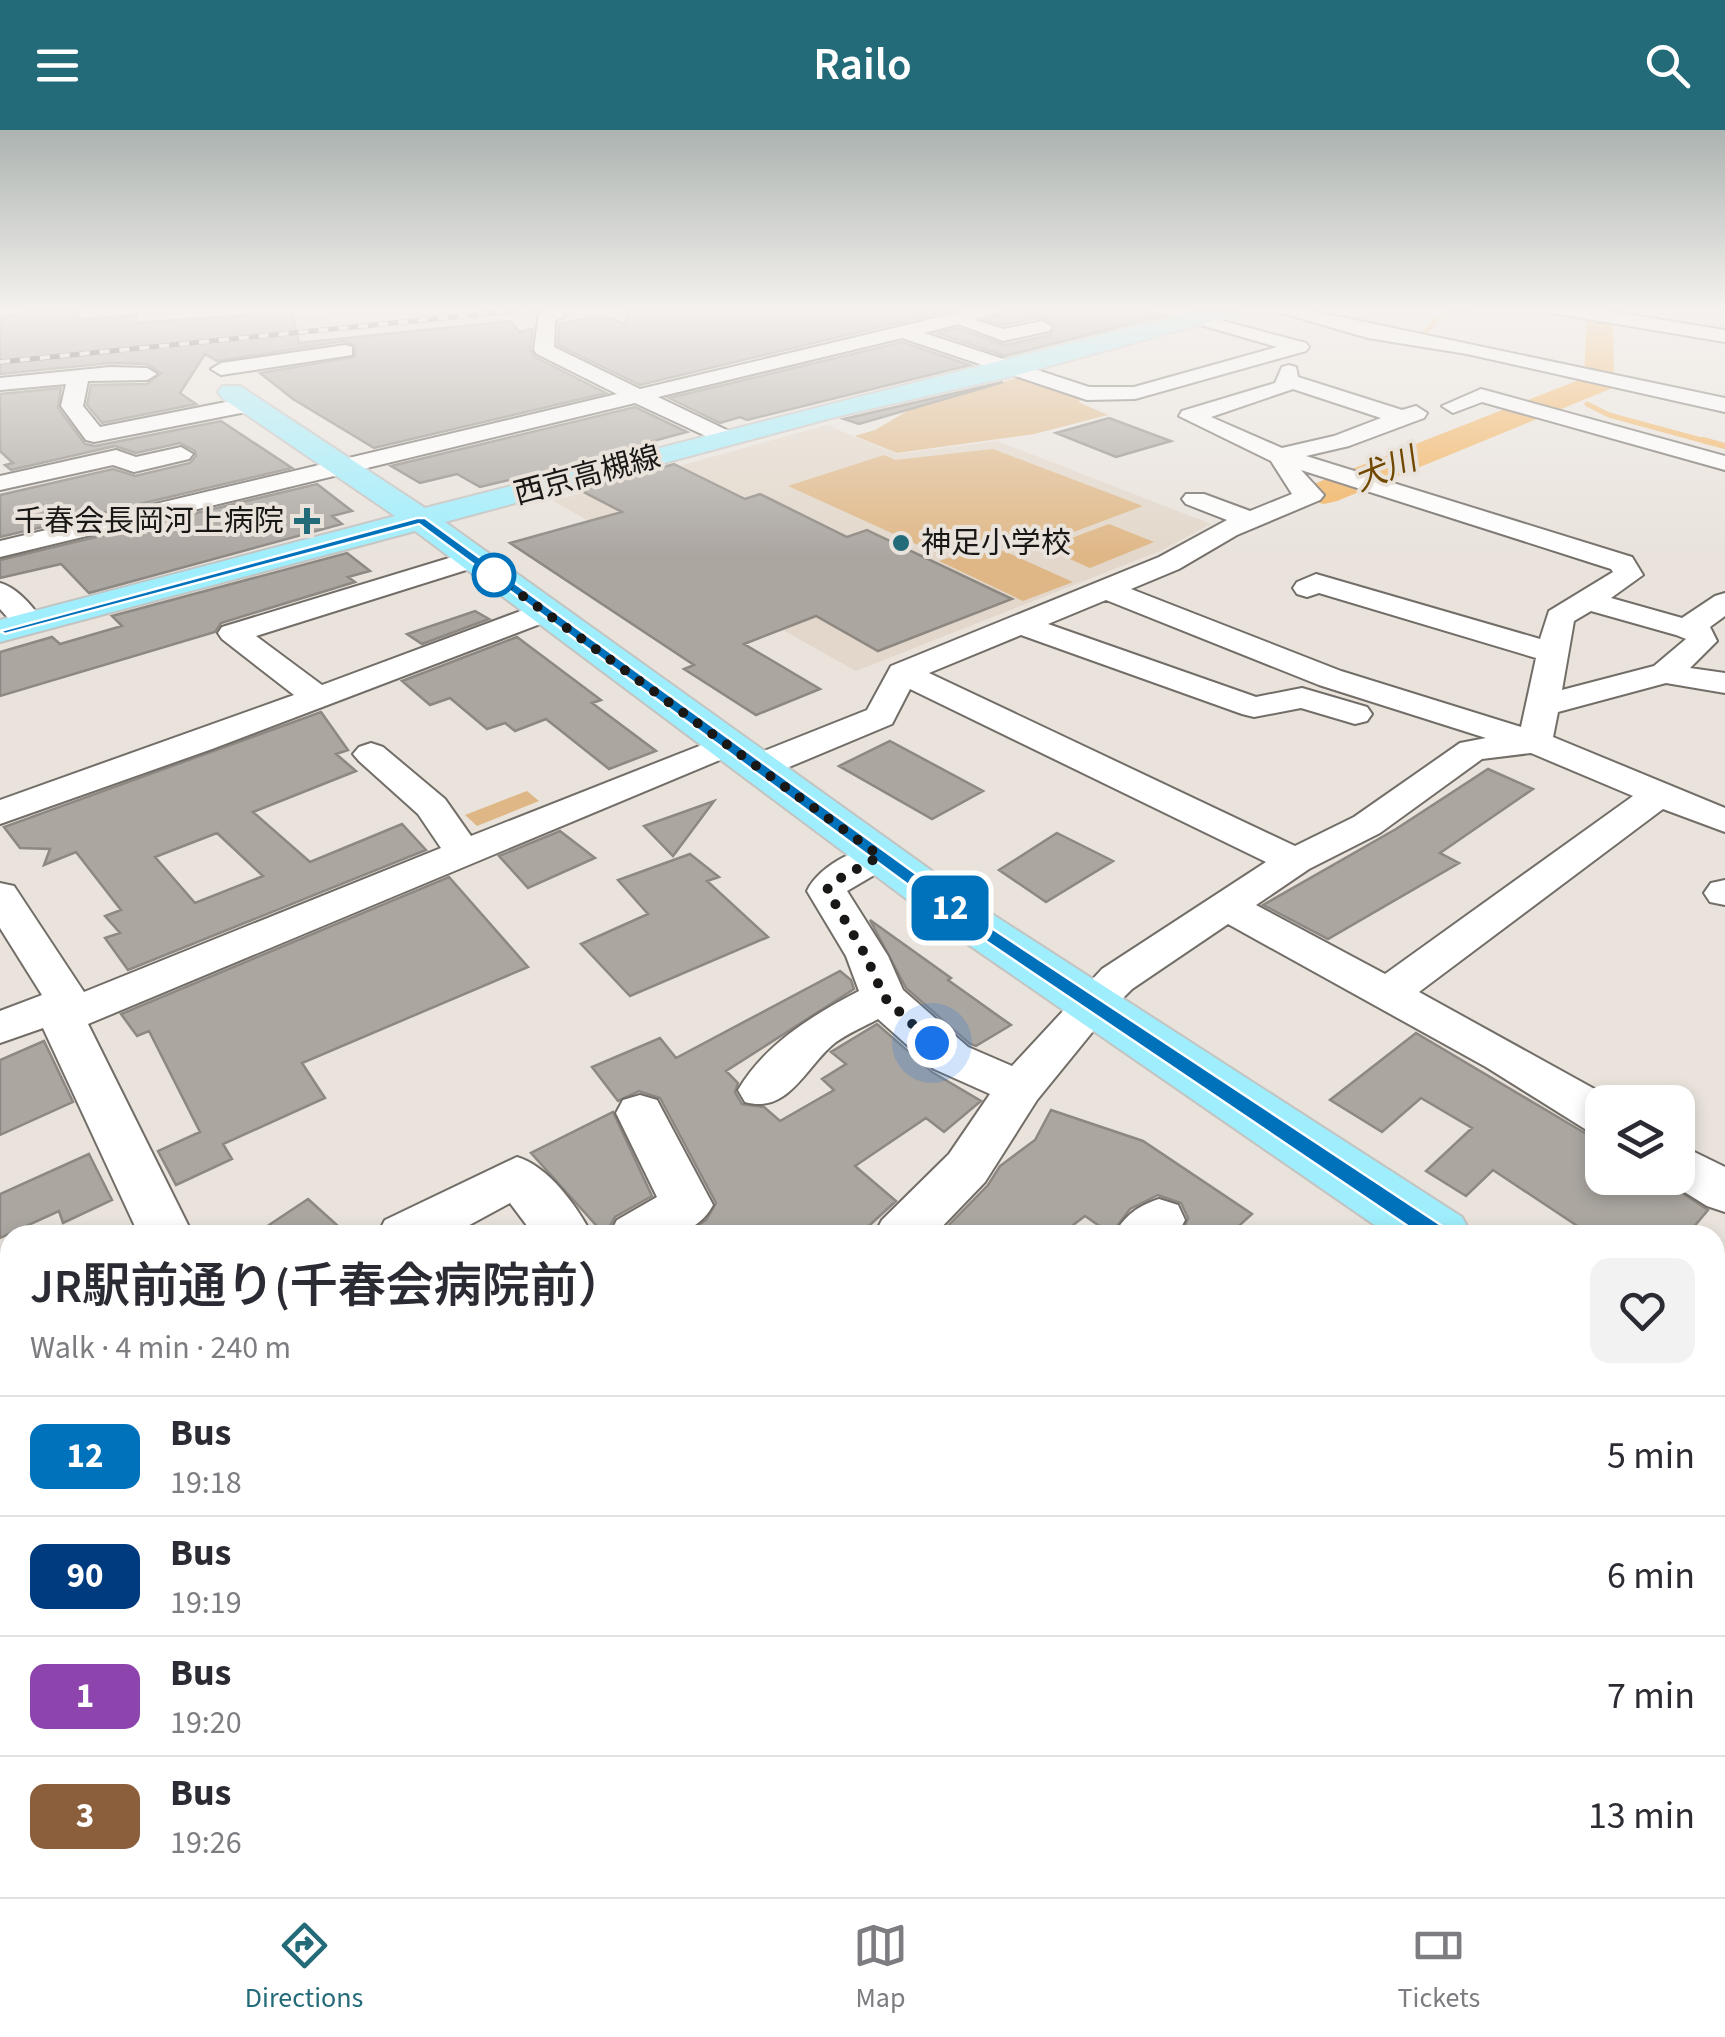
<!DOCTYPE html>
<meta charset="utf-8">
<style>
body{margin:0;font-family:"Source Sans 3","Noto Sans JP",sans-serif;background:#f2f2f3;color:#2b2b33;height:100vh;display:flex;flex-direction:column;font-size:38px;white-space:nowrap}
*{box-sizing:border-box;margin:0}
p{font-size:32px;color:#7c7c81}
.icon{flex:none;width:55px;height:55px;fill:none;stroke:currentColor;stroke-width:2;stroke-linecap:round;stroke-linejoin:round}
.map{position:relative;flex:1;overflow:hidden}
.drawer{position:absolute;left:0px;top:1095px;width:1725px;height:672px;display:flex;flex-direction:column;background:#fff;border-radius:30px 30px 0 0;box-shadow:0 5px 15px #0003}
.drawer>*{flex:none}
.badge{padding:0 20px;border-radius:15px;font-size:35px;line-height:65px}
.fabs{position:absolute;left:1585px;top:955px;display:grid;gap:20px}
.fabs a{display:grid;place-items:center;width:110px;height:110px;border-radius:20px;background:#fff;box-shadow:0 5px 15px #0003;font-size:50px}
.you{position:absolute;width:50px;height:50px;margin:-25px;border:8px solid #fff;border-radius:50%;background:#1a73e8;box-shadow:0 0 0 15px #1a73e833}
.map>.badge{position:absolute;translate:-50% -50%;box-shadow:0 0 0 5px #fff}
.round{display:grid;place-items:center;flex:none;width:105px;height:105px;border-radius:20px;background:#f2f2f3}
.summary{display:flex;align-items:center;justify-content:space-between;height:170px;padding:0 30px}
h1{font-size:48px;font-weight:600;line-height:75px}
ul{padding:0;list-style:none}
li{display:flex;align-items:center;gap:30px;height:120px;padding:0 30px;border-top:2px solid #e1e1e2}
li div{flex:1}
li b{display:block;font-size:38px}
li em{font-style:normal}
li .badge{min-width:110px;font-weight:700;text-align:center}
header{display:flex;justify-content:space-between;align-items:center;height:130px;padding:0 30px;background:#246b79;color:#fff;font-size:45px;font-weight:600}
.tabs{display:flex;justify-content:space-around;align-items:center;height:140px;border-top:2px solid #e1e1e2;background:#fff;font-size:28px;color:#7c7c81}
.tabs a{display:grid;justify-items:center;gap:5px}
.tabs .selected{color:#246b79}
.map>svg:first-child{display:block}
.built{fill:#e2d7ca}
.green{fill:#dfb786}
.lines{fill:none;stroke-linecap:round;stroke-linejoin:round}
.stream-far1{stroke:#f2b15b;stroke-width:5}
.stream{stroke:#f2b15b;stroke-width:6}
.river{fill:#f2b15b;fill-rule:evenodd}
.building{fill:#aba6a0;stroke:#8d8882;stroke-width:2.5;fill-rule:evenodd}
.minor-casing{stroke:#726d67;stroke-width:4}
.major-casing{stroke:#c3c3c2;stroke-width:4}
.minor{fill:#fff;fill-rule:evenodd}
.major{fill:#9feefd;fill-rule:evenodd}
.rail-casing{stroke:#45423f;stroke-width:5}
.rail{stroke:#e9e3dc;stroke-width:4;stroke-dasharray:10;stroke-linecap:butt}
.line{fill:#0072bc;stroke:#fff;stroke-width:2.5}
.walk{stroke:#1a1816;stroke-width:10;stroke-dasharray:0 18}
.poi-dot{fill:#246b79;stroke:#e9e3dc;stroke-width:4}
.stop-dot{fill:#fff;stroke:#0072bc;stroke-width:5}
.labels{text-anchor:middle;stroke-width:8;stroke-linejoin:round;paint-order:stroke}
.far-street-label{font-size:30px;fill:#1a1816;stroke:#e9e3dc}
.far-poi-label{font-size:30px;fill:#1a1816;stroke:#e9e3dc;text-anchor:end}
.far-water-label{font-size:32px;font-style:italic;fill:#714800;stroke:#e9e3dc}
</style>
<header><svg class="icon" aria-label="menu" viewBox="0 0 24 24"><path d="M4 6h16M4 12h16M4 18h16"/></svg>Railo<svg class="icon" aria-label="search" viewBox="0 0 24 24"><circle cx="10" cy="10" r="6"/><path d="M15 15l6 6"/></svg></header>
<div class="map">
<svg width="1725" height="1767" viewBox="0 0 1725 1767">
<rect width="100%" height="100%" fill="#e9e3dc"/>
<path class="built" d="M381,178H587L180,220L0,215Z
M827,295L897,324L997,311L1211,394L1160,421L856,541L553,371Z"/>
<path class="green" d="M1020,247L1086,267L1078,272L1108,285L1034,304L897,323L855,306L875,300L909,280Z
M993,319L1143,376L1036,416C1004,403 969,413 938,424L788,356L884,325L895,330Z
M1109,394L1154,412L1090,438L1045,418Z
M980,417L1004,421L1073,452L1023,471L939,431Z
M527,661L539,671L477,696L465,685Z"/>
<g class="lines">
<path class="stream-far1" d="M1424,209V203L1442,185L1474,178
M1587,274L1609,285L1712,313"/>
<path class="stream" d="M1703,310L1725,316
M1387,337L1388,346"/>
<path class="river" d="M1587,178H1613L1614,253L1610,259L1337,371L1324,374L1311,371L1306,363L1311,355L1584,248Z"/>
</g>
<path class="building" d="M26,178H81L77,190L136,185L135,193L292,182L299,213L511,191L519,202L533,199L530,220L535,227L606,263L374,318L293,269L260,243L355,227V215L344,211L217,231L205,224L180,263L196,274L102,293L87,275L91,255L147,254L161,243L147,234L110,233L0,244V187L24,184Z
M628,178H959L640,255L558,215L559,194L601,185L625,194Z
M1014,178H1138L1158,187L1005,226L937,203L958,198L1004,215L1050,205L1055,199L1054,194L1041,187L1004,195L987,190Z
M902,212L970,235L747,290L740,287L720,293L669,268Z
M1003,252L859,294L844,289Z
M61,258L58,278L85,314L95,316L221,291L292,338L0,407V365L113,339L135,346L190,333L196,326L195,321L180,313L136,323L115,316L11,340L5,335L13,333L0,321V264Z
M635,277L687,302L646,313L650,315L642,318L480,357L457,344L420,353L391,336Z
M1109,288L1171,311L1116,327L1056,303Z
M674,334L745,369L760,364L847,407L867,400L1012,469L878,521L816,486L744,514L820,559L756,585L684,539L694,535L510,413L622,382L580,360Z
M317,354L352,381L332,386L342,394L89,463L61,434L0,448V430Z
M347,423L370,441L348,447L355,452L221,493L215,502L0,566V522L52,507L60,514L122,496L112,486Z
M475,481L489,489L422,514L407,504Z
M517,507L601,570L592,573L656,621L609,639L546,589L515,601L505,593L487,599L450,568L430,575L402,551Z
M321,582L348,620L336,624L356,641L253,682L310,732L402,694L426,720L128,840L105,808L120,803L105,786L121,780L76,722L44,735L50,719L20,718L4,697ZM217,703L263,746L195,773L155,727Z
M890,611L983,661L932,689L839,636Z
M1488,639L1533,659L1440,723L1459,733L1328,809L1263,775L1396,699Z
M714,671L673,726L644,696Z
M560,701L595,728L528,758L499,726Z
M1057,703L1113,731L1046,772L999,740Z
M690,724L719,747L707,751L768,807L630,866L581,814L648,784L618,750Z
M449,747L528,837L302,933L325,968L223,1014L232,1029L176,1055L158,1021L200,1002L149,901L137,906L121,884Z
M870,790L951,848L948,850L1011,895L976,916L970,914L906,858Z
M840,841L851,850L854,859L726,941L738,953L735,962L742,974L764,977L780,991L834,960L822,949L846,934L831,922L877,894L932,942L981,971L944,1002L926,988L855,1036L896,1071L859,1105H683L706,1090L716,1073L660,968L639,961L618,971L592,937L660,908L676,928Z
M1416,903L1583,1002L1602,1010V1048H1659L1708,1080L1687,1105H1591L1493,1040L1466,1066L1426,1041L1472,998L1421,968L1382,1002L1330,970Z
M44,911L73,972L0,1005V930Z
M1051,980L1143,1011L1252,1084L1229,1105H1181L1188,1088L1181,1073L1158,1065L1130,1079L1111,1104L1085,1086L1060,1105H939L988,1055L1000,1036L1035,1010Z
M613,982L652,1066L615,1087L605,1105L531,1023Z
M89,1024L112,1070L63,1093L59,1081L0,1108V1064Z
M308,1069L348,1105H254Z"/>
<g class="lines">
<g class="minor-casing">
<path id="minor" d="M977,178H1011L974,190L1004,199L1042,191L1052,197L1049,201L1003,211L958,194L924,203L1089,257H1134L1277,217L1142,178H1174L1306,213L1309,217L1306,221L1135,269L1087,270L902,208L658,267L733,303L737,308L725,315L635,273L0,427V411L617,264L537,224L534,220L539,183L556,179L565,185L555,191L554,217L640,259Z
M1265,178H1298L1725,268V282L1467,224L1368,208Z
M1543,178H1589L1725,200V212L1552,183Z
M345,215L352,217V225L221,245L211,239L221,233Z
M1289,235L1296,237L1298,247L1402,280L1416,276L1427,283L1424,288L1349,316L1306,326L1632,427L1643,445L1611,468L1682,488L1715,466L1725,463V486L1710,497L1717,511L1690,538L1725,543V563L1666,553L1558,582L1553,607L1725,678V702L1663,679L1419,862L1618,972H1602V1004L1585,999L1486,937L1228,794L1132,859L1107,884L1037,970L985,1052L934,1105H874L882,1090L949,1024L990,964L934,939L878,889C865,896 849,903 836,912C806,935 789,985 745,972L738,960C765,914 813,885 859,861L846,826L807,761C819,735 865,711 893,718L899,726L893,734L847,761L888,826L903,860L968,917L1012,936L1102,839L1266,732L910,559L892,594L770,645L757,648L744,645L739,637L744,629L867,580L891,536L1159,427L1227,390L1186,374L1182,369L1186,364H1204L1250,381L1292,364L1271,331L1179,286L1182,281L1275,253L1282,237ZM1293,259L1381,288L1334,306L1282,318L1211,287ZM1301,340L1611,439L1613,442L1549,481L1540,509L1316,444L1297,452L1293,458L1297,464L1307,467L1319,463L1536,528L1521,597L1341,541L1131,459L1179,439L1237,405L1320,370L1324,365ZM1106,470L1319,555L1486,608L1460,613L1354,687L1295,716L929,543L1021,505L1242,584L1254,587L1301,578L1355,594L1367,591L1372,584L1367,577L1302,558L1256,567L1048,494ZM1591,481L1676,505L1686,509L1654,536L1562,560L1574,491ZM1531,623L1633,666L1385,844L1256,775L1309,739L1380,703L1482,629Z
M110,237L147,238L157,244L147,250L88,251L83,276L100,297L251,267L262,274L251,281L94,312L86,310L61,276L66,254L0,260V248Z
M1481,259L1725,326V340L1482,272L1453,283L1442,276Z
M181,317L193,324L189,329L134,342L113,335L0,360V346L116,320L136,327Z
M472,421L486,429L482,435L256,506L322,555L534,476H556L560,482L556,488L212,619L0,694V670L294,565L222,509L218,503L222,497Z
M0,453C18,458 34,478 44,493L40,499H18L0,479Z
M727,605L739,608L744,615L739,622L88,894L193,1105H139L43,898L0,913V881L42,865L0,798V753L14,756L84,862L441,718L418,684L359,631L353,624L359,617L371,613L383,617L445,669L471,706Z
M1725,750V775L1710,772L1704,763L1711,753Z
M640,965L657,970L713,1075C692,1114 648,1105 609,1105L617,1090L657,1067L616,983L623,970Z
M1678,1014L1725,1037V1082L1707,1076L1662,1048H1678Z
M517,1027C548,1036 577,1076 592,1105H534L510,1073L451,1105H377L385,1090Z
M1159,1069L1178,1075L1185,1090L1177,1105H1114C1125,1085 1138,1076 1159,1069Z
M1725,1168V1224L1715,1227V1172Z
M10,1618V1694L0,1698V1622Z
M201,1758H280L284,1767H205Z
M752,1758H832L836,1767H756Z
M1250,1758H1334L1330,1767H1246Z"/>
</g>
<g class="major-casing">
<path id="major" d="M1207,178H1245L1242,183L1017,245L835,287L445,392L992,784L1462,1087L1472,1105H1389L956,806L415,401L0,512V490L395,386L222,268L218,262L222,256H240L425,378Z
M1715,1274L1725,1278V1348L1715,1344Z"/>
</g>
<use href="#minor" class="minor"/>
<use href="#major" class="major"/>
<g class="rail-casing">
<path id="rail" d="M0,232L544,178"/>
</g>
<use href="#rail" class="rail"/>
</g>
<linearGradient id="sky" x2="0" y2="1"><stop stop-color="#acb3b0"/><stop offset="0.42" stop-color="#f5f2ef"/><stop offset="1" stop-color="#f5f2ef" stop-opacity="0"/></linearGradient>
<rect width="1725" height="426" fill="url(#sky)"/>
<path class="line" d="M417,388H425L981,791L1447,1099L1450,1105L1447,1111H1430L968,799L419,394L5,504L0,501Z"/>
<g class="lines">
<path class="walk" d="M494,445L880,726L830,754L827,760L866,826L884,867L932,913"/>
</g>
<g class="poi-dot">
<path d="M302 376h10v10h10v10h-10v10h-10v-10h-10v-10h10z"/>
<circle cx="901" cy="413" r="10"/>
</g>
<circle class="stop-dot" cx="494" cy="445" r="20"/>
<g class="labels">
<g class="far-street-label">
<text transform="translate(587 345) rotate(-15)" y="10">西京高槻線</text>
</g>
<g class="far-poi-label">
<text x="284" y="401">千春会長岡河上病院</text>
<text x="921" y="423" text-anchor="start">神足小学校</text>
</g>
<g class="far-water-label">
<text transform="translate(1385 339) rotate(-22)" y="11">犬川</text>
</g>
</g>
</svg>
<div class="fabs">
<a><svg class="icon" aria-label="layers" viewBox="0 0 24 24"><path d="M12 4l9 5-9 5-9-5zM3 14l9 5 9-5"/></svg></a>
</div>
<div class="you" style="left:932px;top:913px"></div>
<b class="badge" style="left:950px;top:778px;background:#0072bc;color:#fff">12</b>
<section class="drawer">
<div class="summary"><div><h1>JR駅前通り(千春会病院前）</h1><p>Walk · 4 min · 240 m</p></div><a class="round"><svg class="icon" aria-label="heart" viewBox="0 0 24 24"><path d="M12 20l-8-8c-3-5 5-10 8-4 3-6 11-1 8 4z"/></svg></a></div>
<ul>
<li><span class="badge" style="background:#0072bc;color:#fff">12</span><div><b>Bus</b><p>19:18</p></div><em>5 min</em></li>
<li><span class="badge" style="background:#003b80;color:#fff">90</span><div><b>Bus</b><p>19:19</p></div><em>6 min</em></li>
<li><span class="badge" style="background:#8e44ad;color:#fff">1</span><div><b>Bus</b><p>19:20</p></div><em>7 min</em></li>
<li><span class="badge" style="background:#8b5e3c;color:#fff">3</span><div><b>Bus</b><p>19:26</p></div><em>13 min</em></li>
</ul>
</section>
</div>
<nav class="tabs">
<a class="selected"><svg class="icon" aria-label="directions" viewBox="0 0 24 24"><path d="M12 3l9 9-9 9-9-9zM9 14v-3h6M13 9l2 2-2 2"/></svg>Directions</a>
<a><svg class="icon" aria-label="map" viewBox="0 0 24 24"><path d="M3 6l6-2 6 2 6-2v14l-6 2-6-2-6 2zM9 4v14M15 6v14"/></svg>Map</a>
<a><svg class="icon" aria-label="tickets" viewBox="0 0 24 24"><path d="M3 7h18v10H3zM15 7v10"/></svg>Tickets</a>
</nav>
